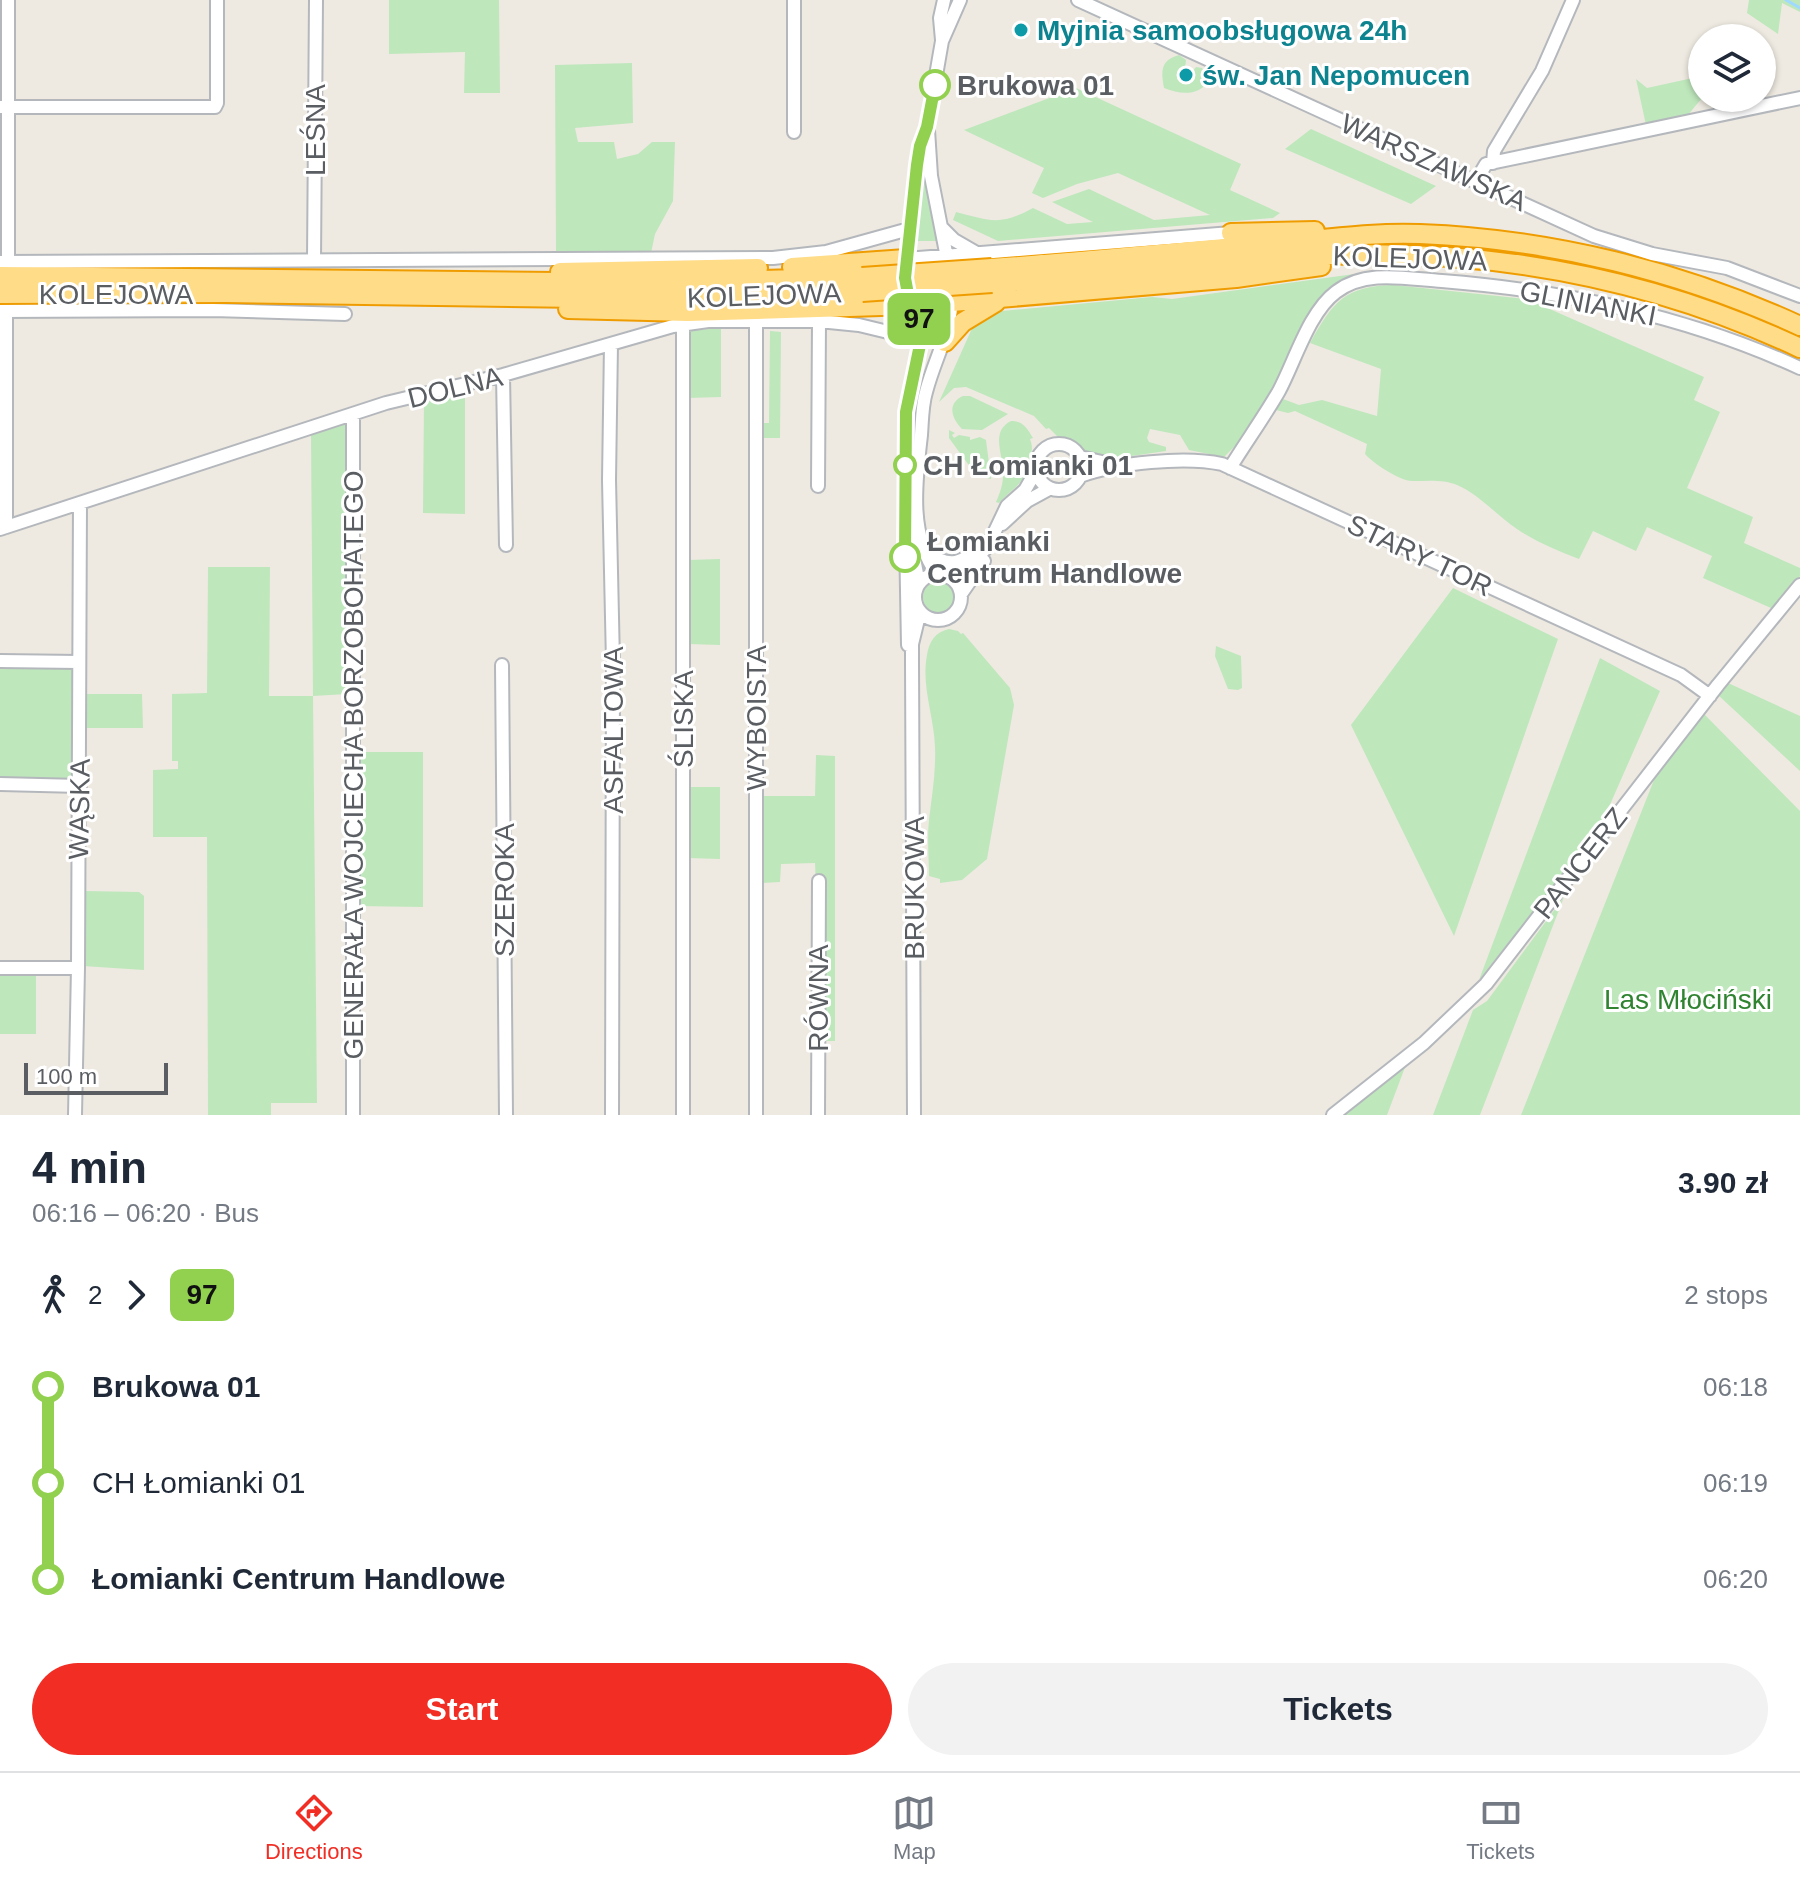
<!DOCTYPE html>
<meta charset="utf-8">
<style>
body{margin:0;font-family:Arial,sans-serif;background:#f2f2f3;color:#1f2937;height:100vh;display:flex;flex-direction:column;font-size:30px;white-space:nowrap}
*{box-sizing:border-box;margin:0}
p{font-size:26px;color:#747a83}
.icon{flex:none;width:44px;height:44px;fill:none;stroke:currentColor;stroke-width:2;stroke-linecap:round;stroke-linejoin:round}
.map{position:relative;height:1115px;overflow:hidden}
.details{display:flex;flex-direction:column;background:#fff;flex:1}
.details>*{flex:none}
.badge{padding:0 16px;border-radius:12px;font-size:28px;line-height:52px}
.fabs{position:absolute;left:1688px;top:24px;display:grid;gap:16px}
.fabs a{display:grid;place-items:center;width:88px;height:88px;border-radius:50%;background:#fff;box-shadow:0 2px 6px #0004;font-size:40px}
.scale{position:absolute;left:24px;bottom:20px;width:144px;box-sizing:border-box;padding-left:8px;border:4px solid #5a5e63;border-top:0;font-size:22px;line-height:28px;white-space:nowrap;color:#5a5e63;-webkit-text-stroke:6px #fff;paint-order:stroke}
.map>.badge{position:absolute;translate:-50% -50%;box-shadow:0 0 0 4px #fff}
.legs{display:flex;align-items:center;gap:12px;height:88px;padding:0 32px;font-size:26px}
.legs p{margin-inline-start:auto}
.overview{display:flex;align-items:center;justify-content:space-between;height:136px;padding:0 32px}
h1{font-size:44px;font-weight:700;line-height:60px}
.primary-button{display:flex;gap:16px;margin-top:auto;padding:16px 32px}
.primary-button a{flex:1;height:92px;border-radius:48px;background:#f12d24;color:#fff;font-size:32px;font-weight:700;line-height:92px;text-align:center}
.primary-button a+a{background:#f2f2f3;color:#1f2937}
ul{padding:0 32px;list-style:none}
li{display:flex;align-items:center;gap:28px;height:96px;font-size:30px}
li i{display:grid;place-items:center;width:12px;height:100%;margin:0 10px;background:currentColor}
li i::after{content:'';width:20px;height:20px;margin:-10px;border:6px solid;border-radius:50%;background:#fff}
li p{margin-inline-start:auto}
li:first-child i{background:linear-gradient(#0000 50%,currentColor 0)}
li:last-child i{background:linear-gradient(currentColor 50%,#0000 0)}
.tabs{display:flex;justify-content:space-around;align-items:center;height:112px;border-top:2px solid #e0e1e3;background:#fff;font-size:22px;color:#747a83}
.tabs a{display:grid;justify-items:center;gap:4px}
.tabs .active{color:#f12d24}
.map>svg:first-child{display:block}
.green{fill:#bee7bc}
.lines{fill:none;stroke-linecap:round;stroke-linejoin:round}
.stream{stroke:#a0d9ff;stroke-width:3}
.minor-casing{stroke:#b4b8bd;stroke-width:16}
.highway-casing{stroke:#ef9c00;stroke-width:22}
.minor{stroke:#fff;stroke-width:12}
.highway{stroke:#ffdc87;stroke-width:18}
.highway-bridge-casing{stroke:#ef9c00;stroke-width:22;stroke-linecap:butt}
.highway-bridge{stroke:#ffdc87;stroke-width:18}
.line-1-casing{stroke:#fff;stroke-width:18}
.line-1{stroke:#92d050;stroke-width:12}
.culture-dot{fill:#0f9aa8;stroke:#fff;stroke-width:3}
.stop-1-dot{fill:#fff;stroke:#92d050;stroke-width:4}
.labels{text-anchor:middle;stroke-width:6;stroke-linejoin:round;paint-order:stroke}
.culture-label{font-size:28px;font-weight:bold;fill:#0d838f;stroke:#fff;text-anchor:start}
.stop-label{font-size:28px;font-weight:bold;fill:#5a5e63;stroke:#fff;text-anchor:start}
.street-label{font-size:28px;fill:#5a5e63;stroke:#fff}
.park-label{font-size:28px;fill:#308431;stroke:#fff}
</style>
<div class="map">
<svg width="1800" height="1115" viewBox="0 0 1800 1115">
<rect width="100%" height="100%" fill="#eeeae1"/>
<path class="green" d="M389,0H499L500,93H464L465,52L389,54Z
M1749,0H1800V12L1782,3L1778,34L1747,13Z
M1179,55L1186,60L1184,77H1188L1196,67L1202,68L1210,80C1198,96 1182,95 1164,88C1161,72 1160,60 1179,55Z
M632,63L633,123L575,128L578,142H614L617,159L638,154L652,142H675L673,201L655,234L651,253H556L555,65Z
M1702,76V98L1687,116L1646,125L1636,79L1647,88Z
M1076,88L1241,164L1230,190L1280,213L1273,218L998,241L953,220L956,212C991,221 1000,226 1033,208L1067,224L1093,222L1052,202L1089,189L1154,220L1210,215L1118,173L1077,184L1043,198L1032,193L1044,168L964,130Z
M1311,129L1436,186L1411,204L1285,149Z
M925,158L931,212L939,241H916Z
M1362,273L1335,287L1239,446L1236,445L1224,457L1189,450L1180,435L1150,429L1147,438L1149,442L1166,447V451L1118,458L1086,453L1073,441L1057,436L1049,428L1046,429L1034,416L966,387L954,388L939,402L974,324L991,312L1152,297L1172,299Z
M1394,285L1527,299L1704,377L1694,400L1720,412L1687,488L1753,517L1744,543L1800,568V576L1776,607L1771,608L1703,578L1712,556L1647,527L1636,551L1593,531L1579,559C1558,551 1536,542 1517,529C1497,516 1479,494 1457,485C1443,479 1427,481 1413,481C1401,482 1373,463 1365,454L1367,444L1295,411L1288,413L1276,410L1283,399L1299,405L1322,400L1377,416L1381,369L1310,343C1333,302 1344,286 1394,285Z
M721,328V397L687,398V331Z
M770,331L781,332L780,438H759V423H769Z
M465,389V514L423,513L424,398Z
M963,396H970L1008,414L982,430L962,429C951,418 947,403 963,396Z
M1011,421C1023,421 1027,428 1033,438L1030,439C1033,447 1032,451 1030,459C1024,485 1016,485 999,503L996,502C1001,491 1004,481 1003,469C1002,452 991,431 1011,421Z
M351,422L347,694L313,696L317,1103H271V1115H208L207,837H153V770L178,769V761H172V694L207,693L208,567H270L269,696H313L311,435Z
M949,430L955,433L952,435L954,438L959,435L970,437V440L980,437L986,440L991,479L976,475L949,438Z
M720,559V645L688,644V560Z
M923 597a16 16 0 1 1 32 0a16 16 0 1 1-32 0Z
M1453,588L1558,639L1454,936L1351,725Z
M949,629L958,631L961,634L963,633L1010,688L1014,705L987,859L962,880L940,883V879L929,876C929,858 927,838 929,820C932,795 936,772 935,747C934,716 921,686 927,655C929,642 935,632 949,629Z
M1216,646L1241,656L1242,688L1238,690L1228,689L1215,656Z
M1600,658L1660,691L1601,825L1479,980Z
M0,667H73V779H0Z
M1728,683L1800,716V771L1718,695Z
M84,694H142L143,728H85Z
M1702,712L1800,811V1115H1521L1656,775Z
M356,752H423V907L356,906Z
M816,755L835,756V1041H822L815,863L781,864L780,882L760,883V796H815Z
M688,787H720V859L688,858Z
M85,891L139,892L144,896V970L83,966Z
M1564,897L1480,1115H1433L1473,1010L1487,1001Z
M0,976H36V1034H0Z
M1407,1062L1387,1115H1340Z"/>
<g class="lines">
<path class="stream" d="M1786,0L1800,8"/>
<g class="minor-casing">
<path id="minor" d="M8,0V262
M794,0V132
M1078,0L1594,236L1652,254L1727,268L1800,296
M942,40L940,18L944,0
M0,107H215L217,103V0
M928,130L931,176L951,278
M1493,163L1494,151L1542,71L1573,0
M1476,181L1486,164L1800,98
M941,227L954,240L980,255
M906,259L1231,233
M314,260L316,0
M0,262L773,258L826,252L909,229
M906,265L920,146L927,127L942,41L960,0
M910,299L919,320L921,340L906,412V518L919,584
M913,305L952,302
M0,311L213,310L345,314
M6,312V527
M683,324V1115
M611,344L609,480L613,663L612,1115
M503,375L506,545
M1036 467a23 23 0 1 1 46 0a23 23 0 1 1-46 0Z
M1080,457L1115,465
M1230,468C1246,442 1264,417 1279,391C1295,361 1309,312 1336,292C1366,269 1407,279 1442,281C1567,291 1686,316 1800,368
M1080,476C1117,463 1184,456 1222,464L1681,675L1710,696
M818,486L819,321
M1002,524L1027,501L1049,489
M0,529L386,403L503,375L673,326L708,321H819L859,325L921,340
M906,536L908,645
M926,552C950,568 957,564 981,549
M937,574C908,535 916,480 921,435C922,421 922,405 926,392C935,357 951,334 952,296
M915 597a23 23 0 1 1 46 0a23 23 0 1 1-46 0Z
M950,578L968,568L988,546L1007,506L1025,490L1036,471
M961,594L984,561
M0,661L79,662
M502,665L506,1115
M0,784L80,786
M0,968H78
M75,1115L78,968L80,503
M353,1115V415
M756,1115V321
M818,1115L819,881
M914,1115L912,662V644L920,611
M1333,1115L1424,1043L1486,984L1718,685L1800,585"/>
</g>
<g class="highway-casing">
<path id="highway" d="M1231,233L1315,231
M792,267L906,259
M992,268C1088,261 1185,251 1281,243C1328,239 1373,232 1420,234C1551,239 1681,271 1800,326
M560,272L758,268
M0,276L658,283L862,277
M992,283L1330,255C1494,249 1651,278 1800,348
M0,294L226,293L657,299L862,292
M952,302L1236,278L1321,266
M568,309L688,312L913,305
M945,342L963,322L996,302"/>
</g>
<use href="#minor" class="minor"/>
<use href="#highway" class="highway"/>
<g class="highway-bridge-casing">
<path id="highway-bridge" d="M862,277L992,268
M862,292L992,283"/>
</g>
<use href="#highway-bridge" class="highway-bridge"/>
</g>
<g class="lines">
<g class="line-1-casing">
<path id="line-1" d="M905,557L906,412L921,340L919,320L908,294L905,278L917,165L920,146L927,127L935,85"/>
</g>
<use href="#line-1" class="line-1"/>
</g>
<g class="culture-dot">
<circle cx="1021" cy="30" r="8"/>
<circle cx="1186" cy="75" r="8"/>
</g>
<g class="stop-1-dot">
<circle cx="935" cy="85" r="14"/>
<circle cx="905" cy="465" r="10"/>
<circle cx="905" cy="557" r="14"/>
</g>
<g class="labels">
<g class="culture-label">
<text x="1037" y="40">Myjnia samoobsługowa 24h</text>
<text x="1202" y="85">św. Jan Nepomucen</text>
</g>
<g class="stop-label">
<text x="957" y="95">Brukowa 01</text>
<text x="923" y="475">CH Łomianki 01</text>
<text x="927" y="551">Łomianki<tspan x="927" dy="32">Centrum Handlowe</tspan></text>
</g>
<g class="street-label">
<text transform="translate(315 130) rotate(-90)" y="10">LEŚNA</text>
<text transform="translate(1434 162) rotate(24)" y="10">WARSZAWSKA</text>
<text transform="translate(1410 258) rotate(2)" y="10">KOLEJOWA</text>
<text x="116" y="304">KOLEJOWA</text>
<text transform="translate(764 295) rotate(-2)" y="10">KOLEJOWA</text>
<text transform="translate(1588 303) rotate(11)" y="10">GLINIANKI</text>
<text transform="translate(455 387) rotate(-14)" y="10">DOLNA</text>
<text transform="translate(1420 555) rotate(25)" y="10">STARY TOR</text>
<text transform="translate(756 718) rotate(-90)" y="10">WYBOISTA</text>
<text transform="translate(683 719) rotate(-90)" y="10">ŚLISKA</text>
<text transform="translate(613 730) rotate(-90)" y="10">ASFALTOWA</text>
<text transform="translate(353 765) rotate(-90)" y="10">GENERAŁA WOJCIECHA BORZOBOHATEGO</text>
<text transform="translate(79 809) rotate(-89)" y="10">WĄSKA</text>
<text transform="translate(1580 863) rotate(-52)" y="10">PANCERZ</text>
<text transform="translate(914 888) rotate(-90)" y="10">BRUKOWA</text>
<text transform="translate(504 890) rotate(-90)" y="10">SZEROKA</text>
<text transform="translate(818 998) rotate(-90)" y="10">RÓWNA</text>
</g>
<g class="park-label">
<text x="1688" y="1009">Las Młociński</text>
</g>
</g>
</svg>
<div class="fabs">
<a><svg class="icon" aria-label="layers" viewBox="0 0 24 24"><path d="M12 4l9 5-9 5-9-5zM3 14l9 5 9-5"/></svg></a>
</div>
<div class="scale">100 m</div>
<b class="badge" style="left:919px;top:319px;background:#92d050;color:#111">97</b>
</div>
<section class="details">
<div class="overview"><div><h1>4 min</h1><p>06:16 – 06:20 · Bus</p></div><b>3.90 zł</b></div>
<div class="legs"><svg class="icon" aria-label="walk" viewBox="0 0 24 24"><circle cx="13" cy="4" r="2"/><path d="M13 8l-2 6 4 7M11 14l-3 7M7 12l3-4h3l4 4"/></svg>2<svg class="icon" aria-label="forward" viewBox="0 0 24 24"><path d="M9 5l7 7-7 7"/></svg><b class="badge" style="background:#92d050;color:#111">97</b><p>2 stops</p></div>
<ul>
<li><i style="color:#92d050"></i><b>Brukowa 01</b><p>06:18</p></li>
<li><i style="color:#92d050"></i><span>CH Łomianki 01</span><p>06:19</p></li>
<li><i style="color:#92d050"></i><b>Łomianki Centrum Handlowe</b><p>06:20</p></li>
</ul>
<div class="primary-button"><a>Start</a><a>Tickets</a></div>
</section>
<nav class="tabs">
<a class="active"><svg class="icon" aria-label="directions" viewBox="0 0 24 24"><path d="M12 3l9 9-9 9-9-9zM9 14v-3h6M13 9l2 2-2 2"/></svg>Directions</a>
<a><svg class="icon" aria-label="map" viewBox="0 0 24 24"><path d="M3 6l6-2 6 2 6-2v14l-6 2-6-2-6 2zM9 4v14M15 6v14"/></svg>Map</a>
<a><svg class="icon" aria-label="tickets" viewBox="0 0 24 24"><path d="M3 7h18v10H3zM15 7v10"/></svg>Tickets</a>
</nav>
